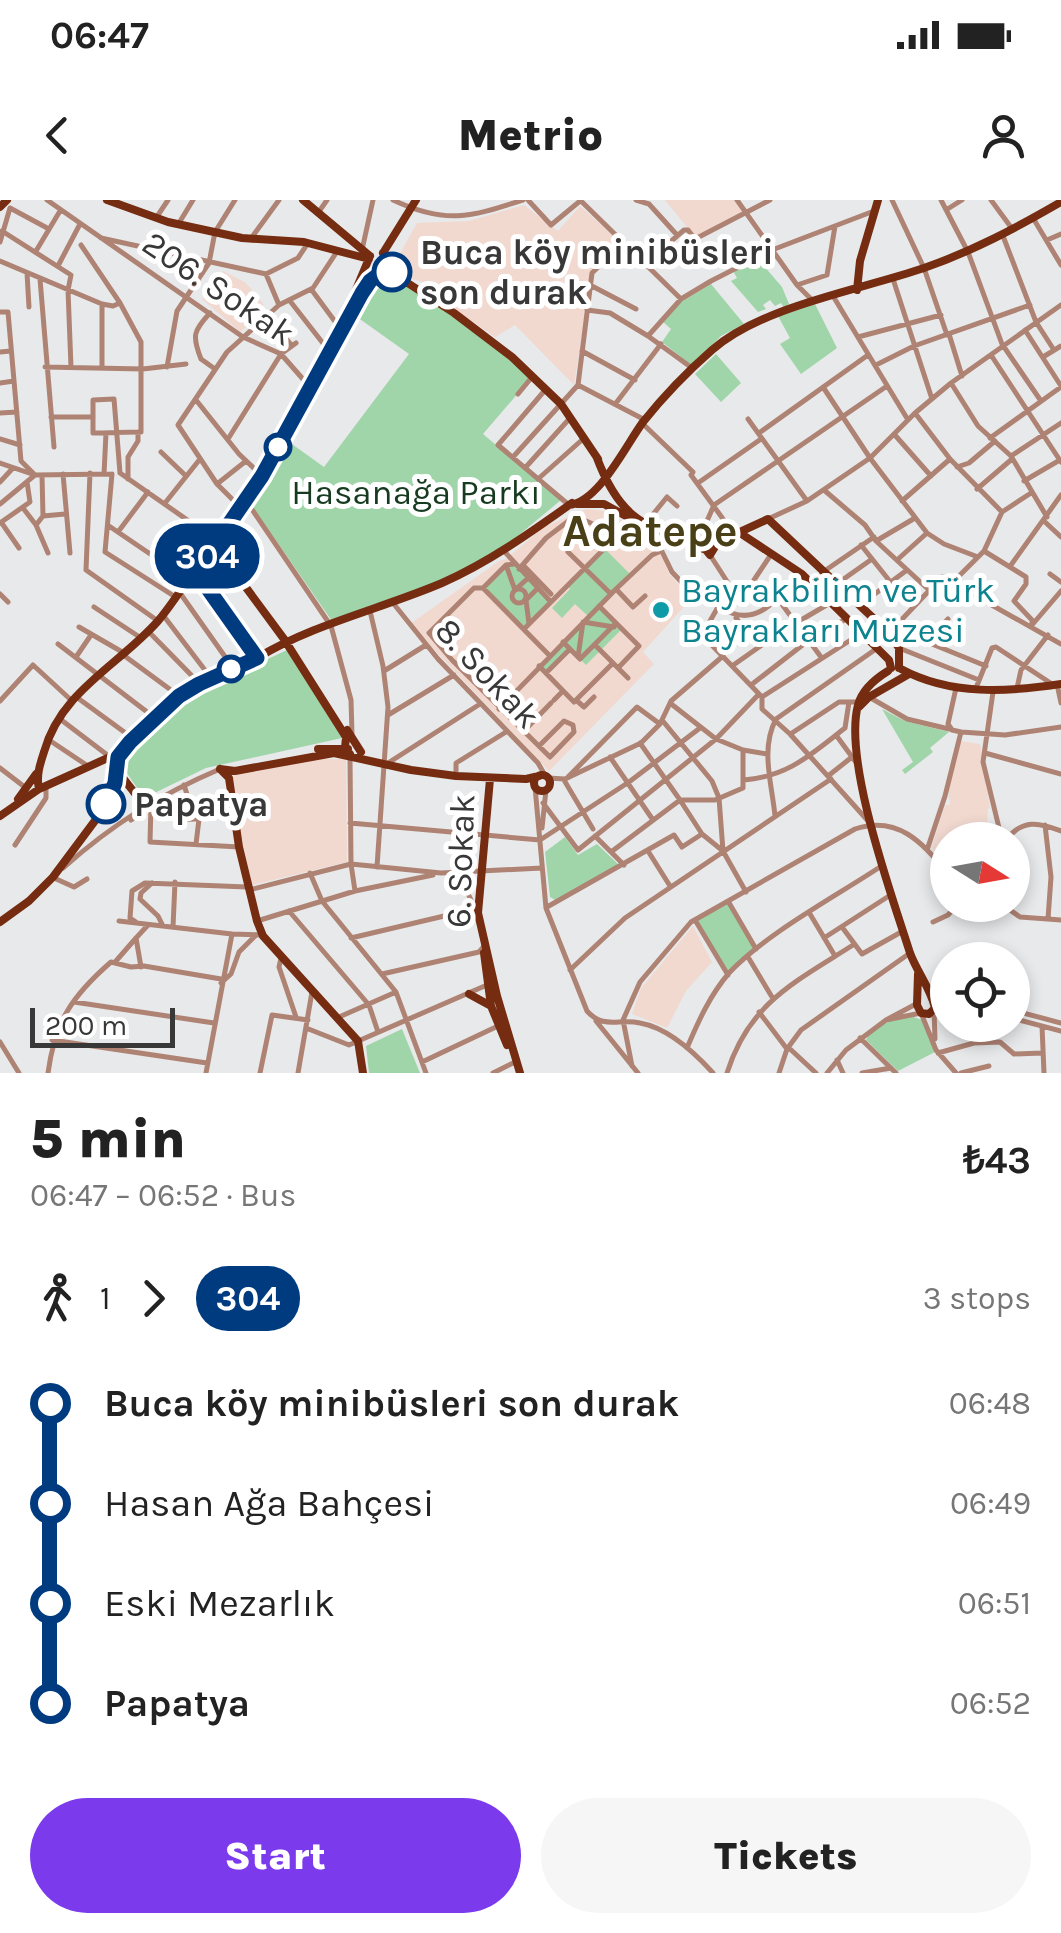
<!DOCTYPE html>
<meta charset="utf-8">
<style>
body{margin:0;font-family:Karla,sans-serif;background:#f6f6f6;color:#222;height:100vh;display:flex;flex-direction:column;font-size:38px;white-space:nowrap}
*{box-sizing:border-box;margin:0}
p{font-size:32px;color:#767676}
.icon{flex:none;width:55px;height:55px;fill:none;stroke:currentColor;stroke-width:2;stroke-linecap:round;stroke-linejoin:round}
.map{position:relative;height:873px;overflow:hidden}
.sheet{display:flex;flex-direction:column;background:#fff;flex:1}
.sheet>*{flex:none}
.badge{padding:0 20px;border-radius:32px;font-size:35px;line-height:65px}
.needle{width:65px;rotate:101deg}
.controls{position:absolute;left:930px;top:622px;display:grid;gap:20px}
.controls a{display:grid;place-items:center;width:100px;height:100px;border-radius:50%;background:#fff;box-shadow:0 5px 15px #0003;font-size:50px}
.scale{position:absolute;left:30px;bottom:25px;width:145px;box-sizing:border-box;padding-left:10px;border:5px solid #383839;border-top:0;font-size:28px;line-height:35px;white-space:nowrap;color:#383839;-webkit-text-stroke:8px #fff;paint-order:stroke}
.map>.badge{position:absolute;translate:-50% -50%;box-shadow:0 0 0 5px #fff}
.legs{display:flex;align-items:center;gap:15px;height:110px;padding:0 30px;font-size:32px}
.legs p{margin-inline-start:auto}
.headline{display:flex;align-items:center;justify-content:space-between;height:170px;padding:0 30px}
h1{font-size:55px;font-weight:800;line-height:75px}
.action{display:flex;gap:20px;margin-top:auto;padding:20px 30px}
.action a{flex:1;height:115px;border-radius:60px;background:#7c3aed;color:#fff;font-size:40px;font-weight:800;line-height:115px;text-align:center}
.action a+a{background:#f6f6f6;color:#222}
ul{padding:0 30px;list-style:none}
li{display:flex;align-items:center;gap:35px;height:100px;font-size:38px}
li i{display:grid;place-items:center;width:15px;height:100%;margin:0 12px;background:currentColor}
li i::after{content:'';width:25px;height:25px;margin:-12px;border:8px solid;border-radius:50%;background:#fff}
li p{margin-inline-start:auto}
li:first-child i{background:linear-gradient(#0000 50%,currentColor 0)}
li:last-child i{background:linear-gradient(currentColor 50%,#0000 0)}
.status{display:flex;justify-content:space-between;align-items:center;height:70px;padding:0 50px;background:#fff;direction:ltr}
.status svg{height:28px;fill:currentColor}
header{display:flex;justify-content:space-between;align-items:center;height:130px;padding:0 30px;background:#fff;font-size:45px;font-weight:800}
.map>svg:first-child{display:block}
.education{fill:#f1d9d0}
.green{fill:#a0d5aa}
.lines{fill:none;stroke-linecap:round;stroke-linejoin:round}
.minor{stroke:#ae8374;stroke-width:5}
.major{stroke:#752c10;stroke-width:8}
.line-1-casing{stroke:#fff;stroke-width:22}
.line-1{stroke:#003b80;stroke-width:15}
.stop-1-dot{fill:#fff;stroke:#003b80;stroke-width:5}
.culture-dot{fill:#0f9aa8;stroke:#fff;stroke-width:4}
.labels{text-anchor:middle;stroke-width:10;stroke-linejoin:round;paint-order:stroke}
.stop-label{font-size:35px;font-weight:bold;fill:#383839;stroke:#fff;text-anchor:start}
.street-label{font-size:35px;fill:#383839;stroke:#fff}
.park-label{font-size:35px;fill:#173b20;stroke:#fff}
.culture-label{font-size:35px;fill:#0d838f;stroke:#fff;text-anchor:start}
.district-label{font-size:45px;font-weight:bold;fill:#4a4017;stroke:#fff}
</style>
<div class="status"><b>06:47</b><svg viewBox="0 0 49 12"><path d="M0 12V9h3v3zM5 12V6h3v6zM10 12V3h3v9zM15 12V0h3v12zM26 1h20v11H26zM47 4h2v5h-2z"/></svg></div>
<header><svg class="icon" aria-label="back" viewBox="0 0 24 24"><path d="M15 5l-7 7 7 7"/></svg>Metrio<svg class="icon" aria-label="person" viewBox="0 0 24 24"><circle cx="12" cy="8" r="4"/><path d="M4 21q1-7 8-7t8 7"/></svg></header>
<div class="map">
<svg width="1061" height="873" viewBox="0 0 1061 873">
<rect width="100%" height="100%" fill="#e8e9ea"/>
<path class="education" d="M665,0H735L743,12L695,37Z
M524,5L558,31L580,6L623,44L592,70L574,185L515,125L495,137L426,90L423,82L407,78L399,68L398,57L417,23L469,21Z
M223,71L246,83L264,105L251,113L246,121L250,124L240,132L202,99Z
M586,309L606,311L642,332L661,353L670,375L692,398L643,452L654,464L549,571L410,424L499,361L506,359L544,327Z
M960,541L980,544L990,608L988,609L986,640H948L947,665L931,648L945,605H950L948,589Z
M315,559H346L347,662L252,685L237,618L233,574Z
M693,726L712,762L686,791L667,828L632,814L641,788Z"/>
<path class="green" d="M757,58L782,87L789,104L784,108L781,103L775,106L770,100L763,105L766,109L758,112L731,81L737,78L733,71Z
M387,74L450,113L532,177L483,234L561,300L502,349L438,382L332,421L252,306L289,242L324,267L409,154L357,117L373,83Z
M711,84L744,124L721,136L692,166L662,142L671,129L662,121L681,102Z
M815,104L837,148L801,174L780,144L790,138L778,116Z
M716,154L741,183L721,202L695,174Z
M604,348L630,374L599,406L622,429L586,465L570,449L546,473L539,466L588,416L575,404L562,418L552,408L570,389L568,386Z
M514,364L551,402L524,429L483,388L506,365Z
M287,450L342,538L206,568L144,598L120,563L121,558L187,497Z
M882,509L905,521L949,532L930,548L933,552L905,574L902,570L913,562Z
M565,637L578,655L597,644L619,665L555,700L550,697L545,652Z
M728,701L756,749L728,775L695,720Z
M911,816L922,820L935,852L898,871L866,840C874,823 895,820 911,816Z
M402,829L420,873H369L366,846Z"/>
<g class="lines">
<path class="minor" d="M47,0L243,137L281,154L309,186
M393,0C446,25 470,17 523,0
M528,0L551,25L580,1
M580,0L681,99
M636,0L649,4L677,35
M737,0L797,85L812,100
M892,0L924,68L947,135
M941,0L968,52L1002,144L1041,201
M991,0L1013,30
M10,8L49,29
M946,10L962,0
M318,13L327,0
M156,18L168,0
M1033,18L1061,65
M179,23L193,0
M2,31L71,75L68,90L71,167
M1003,36L1036,122L1054,150
M252,37L279,0
M101,38L266,74L298,58L308,43
M1047,40L1061,34
M0,42L10,8
M81,45L120,103L141,142V232C125,232 109,233 93,233V200L114,199L120,273
M362,50L373,0
M36,51L60,11
M0,61L102,104L113,106L120,103
M646,63L684,30H688L695,39L770,0
M59,64L80,24
M27,73L29,107
M266,74L279,105
M40,79L54,247
M893,79L932,199
M590,85L636,109
M797,85L827,75L835,26
M311,89L339,127
M833,96L908,220
M290,101L329,151
M102,105V167
M587,110L610,113L648,136
M0,112H8L21,261L35,275
M210,113C193,131 192,136 201,159L215,169
M268,115L292,146
M1025,130L1061,186
M949,134L962,176
M858,137L941,115
M582,151L635,180
M0,152L11,151
M991,155L1061,262
M1043,157L1061,146
M876,165L914,146L1030,105
M45,167L143,169L186,164
M167,167L177,111L209,63L215,32L235,0
M692,168L648,136L681,99L711,81L772,50L874,11
M0,183L14,181
M951,183L978,226L1011,256L1047,317
M578,185L645,220
M823,187L870,258L927,333L944,344L978,357
M546,189L498,245L569,305
M518,194L532,177
M196,200L239,254L262,276
M616,203L661,144
M0,213L17,212
M915,213L950,259L1002,312
M51,217H93
M748,219L807,301
M642,223L693,272L691,275L734,334
M759,233L868,155
M894,234L931,276
M990,238L1061,187
M0,239L20,245
M228,239L281,154L296,143
M161,252L186,276
M1011,256L1061,223
M513,257L578,185L592,73L624,42
M0,263L35,275L112,274
M957,267L969,263L995,241
M525,268L570,218
M90,273L86,370L158,421
M120,273L216,340
M63,274L70,353
M104,274L106,233
M112,274L105,352L177,398
M42,275L43,316
M128,279V257L138,241V232
M538,279L583,239
M1024,281L1060,260
M0,282L13,268
M698,283L761,239
M217,284L246,261
M977,289L1012,259
M824,290L865,325L876,341L929,390
M902,301L950,259
M165,303L200,259
M0,304L35,275
M249,305L331,426L351,500L352,534
M23,308L36,325L43,316
M241,308L217,284L178,225L227,152L279,105L313,88L338,50
M43,316L65,314
M768,319L807,301L870,258L915,213L951,183L1061,105
M1,322L19,348
M1045,322L1061,337
M0,323L30,302L27,282
M646,323L667,297L677,306
M36,325L48,353
M109,326L187,379
M651,329L672,372L692,393
M118,332L148,292
M876,341L915,318
M861,345L892,384L915,405
M696,346L714,305L887,186
M504,351L551,402
M984,351L1026,377V384L1014,401L1032,420V425L1061,391
M568,352L611,394
M710,355L730,386L702,435L762,497
M770,356L754,380L775,401
M897,360L927,333
M514,364L506,365L483,388H474L429,433L452,460L550,557L574,532L573,525L564,521L539,546
M506,365L515,390L527,379
M523,365L551,394
M1011,365L1061,295
M519,369L546,338L575,316L606,330L612,340
M196,372L257,458
M1050,374L1061,382
M953,382L984,351L1002,312L1031,293
M838,383L872,359
M815,385L823,372L874,337
M483,388L550,456
M512 396a7 7 0 1 1 14 0a7 7 0 1 1-14 0Z
M616,389L633,407L645,396
M180,393L233,468
M0,394L8,402
M778,399L821,457
M393,403L438,459L538,563L546,577
M860,405L907,370
M599,406L639,446L618,468
M94,407L141,438
M720,407C756,431 777,399 800,373
M370,411L383,466L388,507L377,667
M163,415L211,478
M736,418L759,447
M948,419L927,442L986,466
M529,424L526,400L538,388
M79,427L124,453
M524,429L627,326L638,331L653,347
M149,432L199,483
M889,433L942,377L1061,444
M563,442L580,459L616,423
M58,444L155,518
M595,445L628,478
M899,448L979,480
M122,454L179,496
M76,457L91,435
M578,457L583,422L614,427
M539,466L574,502L613,463
M732,466L779,433L830,403
M384,471L426,445
M546,473L570,449
M1057,484L1061,503
M751,485L809,440L846,419
M976,488L992,448L996,447L1052,484
M1017,488L1021,470L1048,435
M993,492L983,562L1002,640
M75,496L131,537
M762,497V509L790,534L869,622
M762,497L860,434
M869,497L907,519L949,529
M554,500L563,491
M576,500L584,507L594,497
M0,501L33,465L71,500
M499,509L616,389L652,355L661,351
M388,515L454,475
M60,519L110,557
M776,519L876,449
M662,520L712,581L719,598L723,651L746,692
M524,531L551,503
M961,532L1005,535L1061,527
M792,533L839,502H859
M836,535L855,561
M49,540L88,566
M640,543L680,600H715L743,588V550L716,539L670,503
M743,550L767,554
M985,553L1061,574
M350,557L351,664L355,691
M610,557L653,620
M388,563L480,504
M0,568L26,588
M456,576V563L506,532
M828,576L852,557
M568,577L637,507L660,524
M548,578L565,579L641,543L660,524L671,501L723,456
M564,580L593,629
M744,580C789,576 810,555 845,528L849,502
M184,585L195,619L234,615
M535,587L546,708L587,811C604,830 619,818 640,823C668,828 695,853 713,873
M154,600L151,604L150,642L239,647
M543,603L578,650L716,539L759,494
M775,616C772,584 760,549 776,519
M131,620L151,606
M177,620L195,619
M350,623L540,640
M1045,625L1051,677L1048,719
M542,628L546,590
M595,636L624,665
M540,640L629,582L700,528
M1006,640C1022,619 1039,622 1061,631
M196,644L199,619
M15,645L46,598V587
M927,650L945,596L961,532L952,530L948,524L956,488
M648,651L670,686
M611,652L680,600L702,634
M63,668C113,624 159,595 220,569
M457,671L473,704L478,705
M310,673L322,701L396,792L426,873
M54,678L74,687L87,679
M152,683L141,693L140,699L158,716L163,726
M249,690L351,664L441,673L542,668
M728,701L756,749
M1003,705L1020,717L1061,720
M547,707L674,635L682,647L702,634L723,651
M289,711L369,805L378,832
M810,714L835,756
M695,720L728,775
M119,721L232,734
M257,721L355,691L433,675
M136,722L130,718L132,691L145,683L247,687
M933,722L948,715L957,705
M173,727L175,682
M842,727L862,754L903,731
M351,738L478,708
M824,738L892,694
M748,757L772,797
M281,758L279,767L296,817
M116,761L136,738
M141,767L136,738L148,725
M570,770L625,718L831,579
M382,774L479,752L484,746
M221,783L231,774L239,752L256,735
M933,799H948
M74,802L214,823
M916,804L886,820L921,813L936,850L956,873
M1012,810L1061,823
M759,812L787,849
M339,817L396,792
M1012,818L1061,831
M596,821L638,873
M1042,826L1044,873
M306,828L349,845L487,785
M860,838L896,873
M935,839L934,811L948,809
M52,840L207,863
M0,842L19,873
M687,848C698,822 710,795 729,773C768,732 835,697 883,665
M789,848L816,873
M938,853L974,843L1000,842L1014,854L1042,853
M837,860L843,873
M422,862L498,826
M632,866L623,820L640,782L691,722L855,629C897,615 923,642 948,674
M48,873C55,821 72,796 111,762L131,767L144,766L221,779
M206,873L232,734L262,735
M260,873L272,815L308,820
M298,873L312,792
M493,873L515,862
M727,873C749,803 795,782 853,745
M779,873L787,849L801,830L910,753
M827,873L846,850L886,820
M862,873L891,868
M961,873L989,866"/>
<path class="major" d="M107,0L168,22L242,38L304,42L369,59
M303,0L370,56
M0,7L7,0
M383,53L416,0
M386,69L454,113L512,157L561,204L598,259
M857,90L860,61L878,0
M353,107L370,81L388,64L383,53
M597,258C622,324 647,325 706,350L710,355L718,342L768,319L889,433L899,448V468
M577,304H604L637,322
M569,305C599,302 626,245 643,222C663,197 688,171 712,150C762,106 860,90 924,68C973,51 1016,28 1061,2
M740,333L802,374L889,460L891,468
M214,345L260,279
M219,351L220,343L257,291L340,128L370,56
M219,351L284,439L346,537L345,548L350,554
M257,458C313,424 381,409 442,383C489,362 530,333 572,303
M901,469C951,496 1008,492 1061,484
M888,471C875,479 862,490 858,505C843,561 892,696 910,753C917,772 931,789 935,808L929,814L921,813L917,805L918,774
M859,507L869,497L909,474
M347,530L361,552
M318,549H348
M116,569L144,605
M220,569L229,578L239,647L257,721L263,736L358,841L363,873
M220,569L235,571L334,553L411,570L456,576L526,579L539,576
M534 583a8 8 0 1 1 16 0a8 8 0 1 1-16 0Z
M490,579L478,713L497,796L520,873
M39,589C36,576 40,564 44,552C61,491 118,466 158,421C179,397 195,363 220,343
M18,599L36,574
M0,616L39,589L110,557L179,496L199,483L261,457
M0,722L29,701L53,677L100,614L112,594L120,552
M484,753L491,806L507,845
M469,794L491,806"/>
</g>
<g class="lines">
<g class="line-1-casing">
<path id="line-1" d="M106,604L115,583L118,557L130,542L179,496L199,484L257,458L196,372L262,276L362,93L370,81L386,69L392,72"/>
</g>
<use href="#line-1" class="line-1"/>
</g>
<g class="stop-1-dot">
<circle cx="392" cy="72" r="18"/>
<circle cx="278" cy="247" r="12"/>
<circle cx="231" cy="469" r="12"/>
<circle cx="106" cy="604" r="18"/>
</g>
<circle class="culture-dot" cx="661" cy="410" r="10"/>
<g class="labels">
<g class="stop-label">
<text x="420" y="64">Buca köy minibüsleri<tspan x="420" dy="40">son durak</tspan></text>
<text x="134" y="616">Papatya</text>
</g>
<g class="street-label">
<text transform="translate(219 88) rotate(34)" y="12">206. Sokak</text>
<text transform="translate(488 473) rotate(47)" y="12">8. Sokak</text>
<text transform="translate(460 661) rotate(-88)" y="12">6. Sokak</text>
</g>
<g class="park-label">
<text x="416" y="304">Hasanağa Parkı</text>
</g>
<g class="culture-label">
<text x="681" y="402">Bayrakbilim ve Türk<tspan x="681" dy="40">Bayrakları Müzesi</tspan></text>
</g>
<g class="district-label">
<text x="650" y="346">Adatepe</text>
</g>
</g>
</svg>
<div class="controls">
<a><svg class="needle" viewBox="-14 -14 28 28"><path d="M0-13l5 13h-10z" fill="#e53935"/><path d="M0 13l5-13h-10z" fill="#767676"/></svg></a>
<a><svg class="icon" aria-label="locate" viewBox="0 0 24 24"><circle cx="12" cy="12" r="6"/><path d="M12 2v4M12 18v4M2 12h4M18 12h4"/></svg></a>
</div>
<div class="scale">200 m</div>
<b class="badge" style="left:207px;top:356px;background:#003b80;color:#fff">304</b>
</div>
<section class="sheet">
<div class="headline"><div><h1>5 min</h1><p>06:47 – 06:52 · Bus</p></div><b>₺43</b></div>
<div class="legs"><svg class="icon" aria-label="walk" viewBox="0 0 24 24"><circle cx="13" cy="4" r="2"/><path d="M13 8l-2 6 4 7M11 14l-3 7M7 12l3-4h3l4 4"/></svg>1<svg class="icon" aria-label="forward" viewBox="0 0 24 24"><path d="M9 5l7 7-7 7"/></svg><b class="badge" style="background:#003b80;color:#fff">304</b><p>3 stops</p></div>
<ul>
<li><i style="color:#003b80"></i><b>Buca köy minibüsleri son durak</b><p>06:48</p></li>
<li><i style="color:#003b80"></i><span>Hasan Ağa Bahçesi</span><p>06:49</p></li>
<li><i style="color:#003b80"></i><span>Eski Mezarlık</span><p>06:51</p></li>
<li><i style="color:#003b80"></i><b>Papatya</b><p>06:52</p></li>
</ul>
<div class="action"><a>Start</a><a>Tickets</a></div>
</section>
